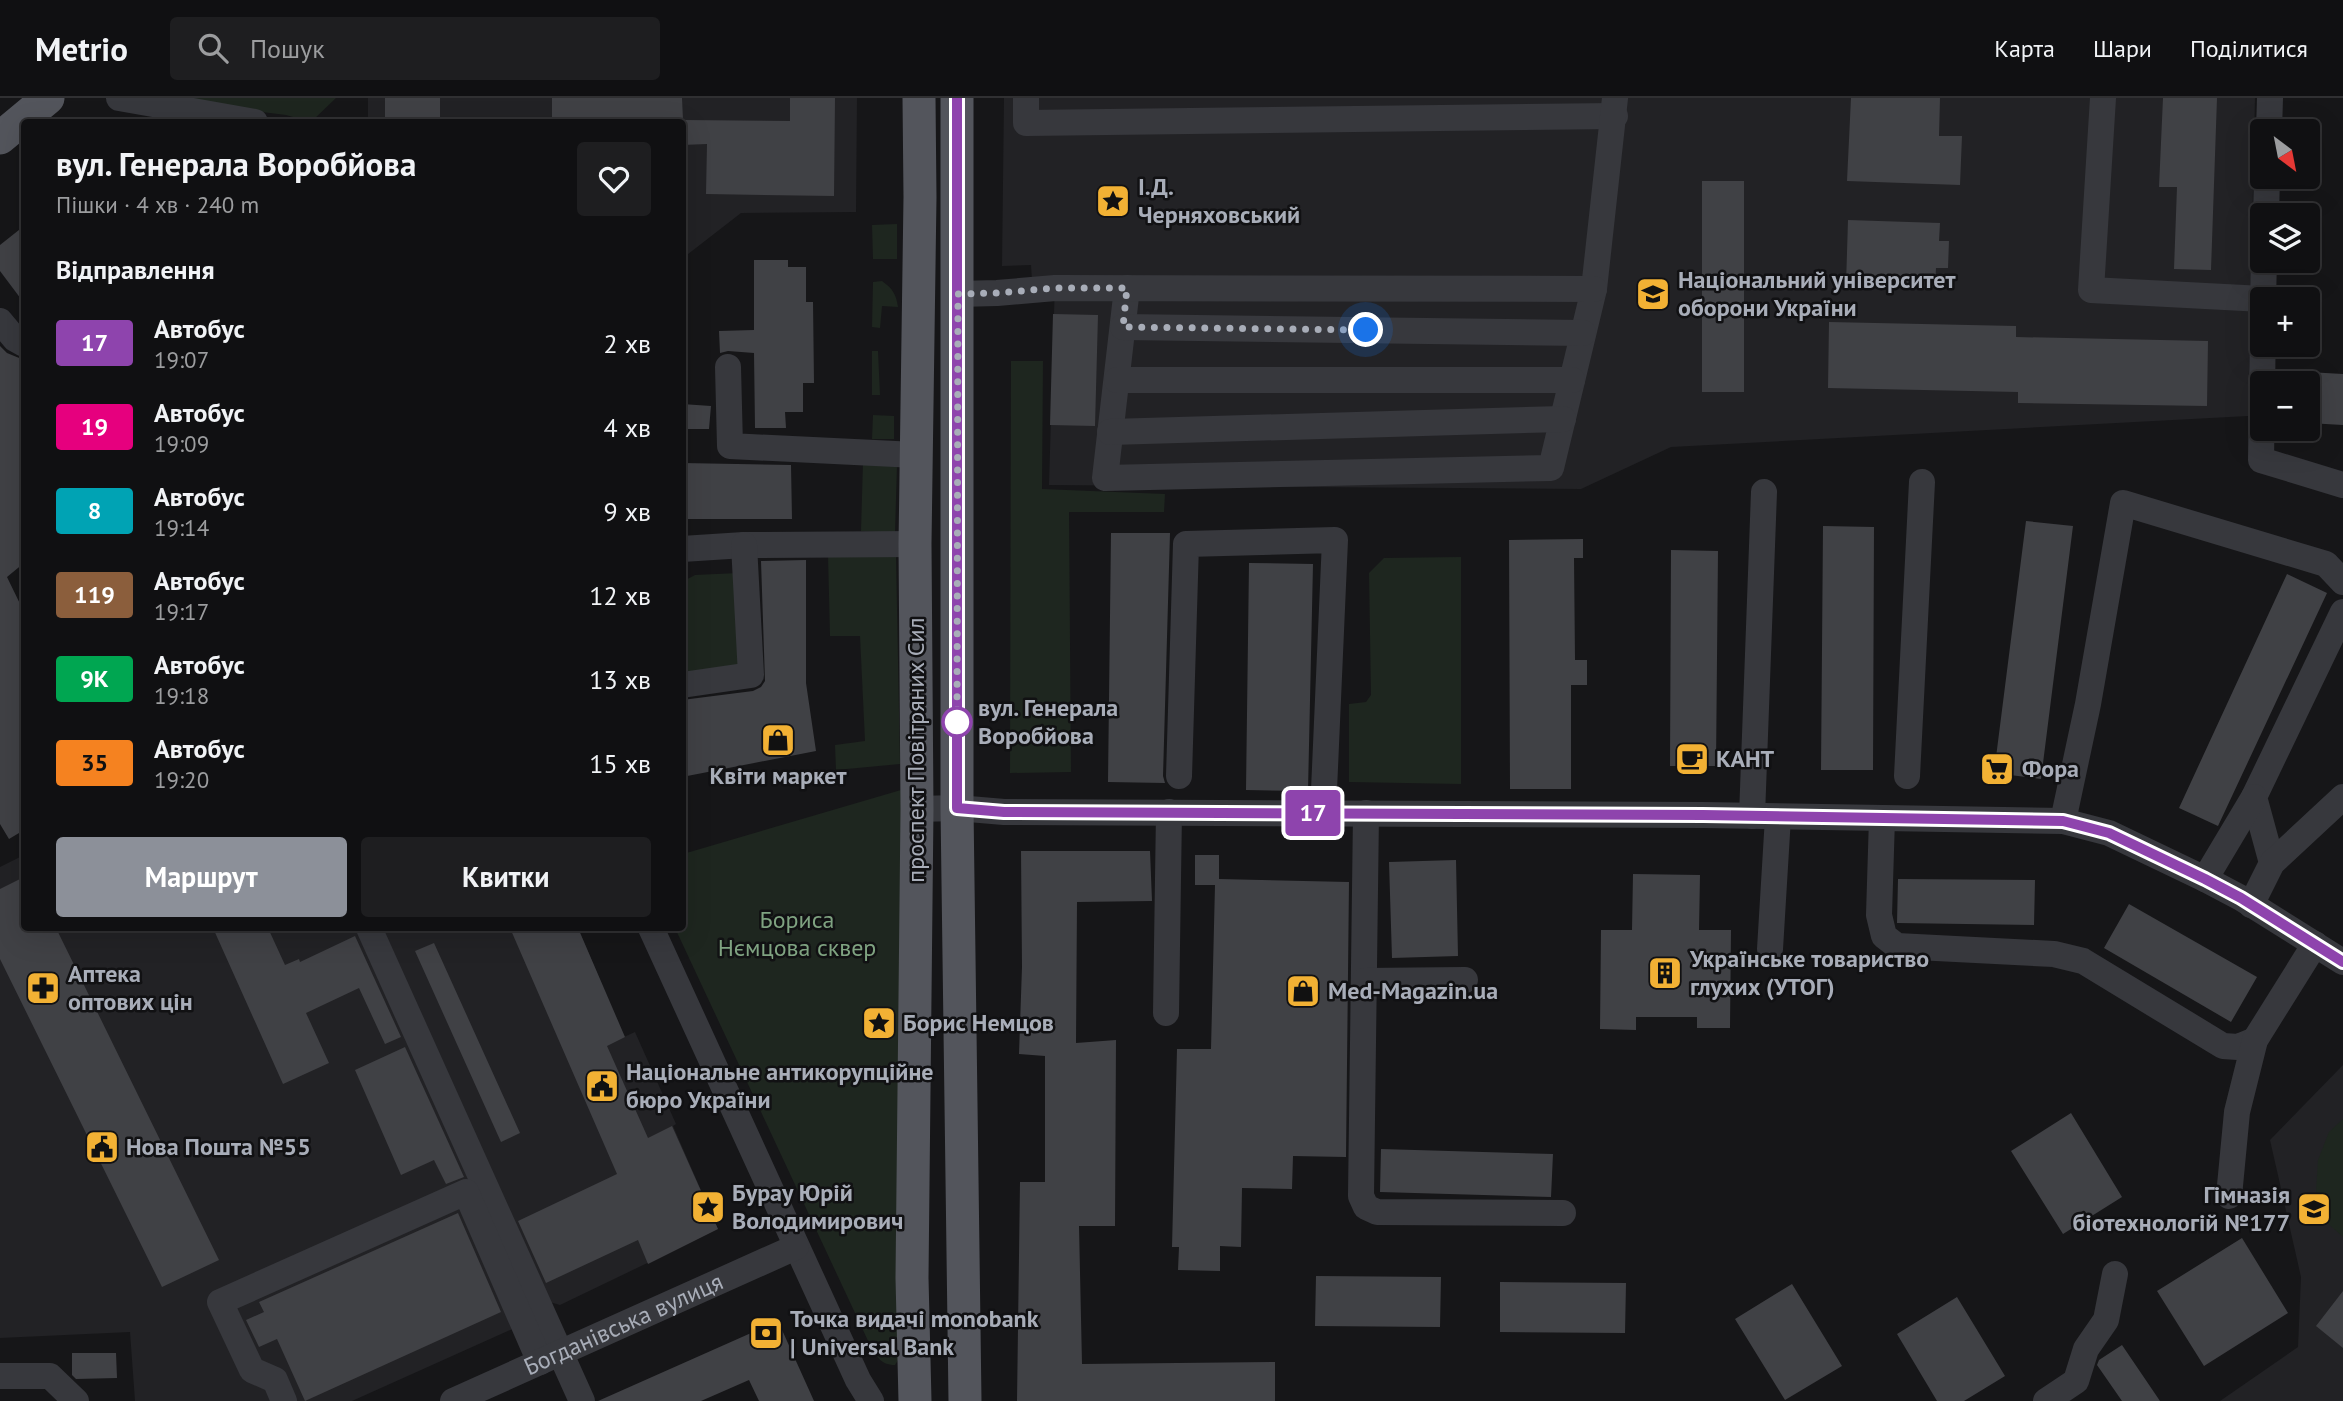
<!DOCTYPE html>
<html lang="uk">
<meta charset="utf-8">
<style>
body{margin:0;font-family:"PT Sans",sans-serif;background:#1e1e20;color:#f1f3f6;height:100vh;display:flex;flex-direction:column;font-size:26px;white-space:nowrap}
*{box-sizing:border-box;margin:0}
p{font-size:23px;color:#9c9d9f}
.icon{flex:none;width:38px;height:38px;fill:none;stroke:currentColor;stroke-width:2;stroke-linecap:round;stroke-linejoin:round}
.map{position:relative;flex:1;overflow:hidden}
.panel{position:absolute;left:21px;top:21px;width:665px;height:812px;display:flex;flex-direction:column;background:#101012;border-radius:7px;box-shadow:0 7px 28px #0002,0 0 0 2px #303032}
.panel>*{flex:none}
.badge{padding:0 14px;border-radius:5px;font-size:24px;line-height:46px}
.needle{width:46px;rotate:148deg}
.buttons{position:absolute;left:2250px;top:21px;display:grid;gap:14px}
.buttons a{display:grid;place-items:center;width:70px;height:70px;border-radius:7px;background:#101012;box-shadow:0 7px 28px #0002,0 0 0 2px #303032;font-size:35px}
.you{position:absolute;width:35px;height:35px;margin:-18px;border:5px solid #fff;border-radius:50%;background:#1a73e8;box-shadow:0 0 0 10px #1a73e833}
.map>.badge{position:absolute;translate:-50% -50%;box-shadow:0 0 0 4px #fff}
h2{padding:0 35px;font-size:26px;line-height:63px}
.round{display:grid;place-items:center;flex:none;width:74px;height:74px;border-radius:7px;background:#1e1e20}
.head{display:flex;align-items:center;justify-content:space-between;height:119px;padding:0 35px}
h1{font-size:33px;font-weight:700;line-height:52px}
.cta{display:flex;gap:14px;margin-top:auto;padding:14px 35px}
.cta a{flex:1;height:80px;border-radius:7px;background:#8c9099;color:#fff;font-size:28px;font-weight:700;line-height:80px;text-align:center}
.cta a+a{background:#1e1e20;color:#f1f3f6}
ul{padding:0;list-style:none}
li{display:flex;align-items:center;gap:21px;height:84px;padding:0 35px}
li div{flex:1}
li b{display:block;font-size:26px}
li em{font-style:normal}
li .badge{min-width:77px;font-weight:700;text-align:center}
header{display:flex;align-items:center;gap:42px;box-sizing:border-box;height:98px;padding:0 35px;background:#101012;border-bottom:2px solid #303032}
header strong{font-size:33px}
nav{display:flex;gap:38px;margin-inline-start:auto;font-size:24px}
.search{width:490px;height:63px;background:#1e1e20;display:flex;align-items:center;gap:18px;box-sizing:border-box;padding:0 24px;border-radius:7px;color:#9c9d9f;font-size:26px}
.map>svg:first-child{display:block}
.built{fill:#222225}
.green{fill:#1e261f}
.building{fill:#404145}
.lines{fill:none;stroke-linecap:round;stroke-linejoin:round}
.minor{stroke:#37383d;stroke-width:26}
.major{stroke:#53555c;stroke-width:33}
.line-casing{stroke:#fff;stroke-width:16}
.line{stroke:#8e44ad;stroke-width:10}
.walk{stroke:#a8adb8;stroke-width:7;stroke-dasharray:0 12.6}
.stop-dot{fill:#fff;stroke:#8e44ad;stroke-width:3.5}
.labels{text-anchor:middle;stroke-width:5;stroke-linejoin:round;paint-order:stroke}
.poi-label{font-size:24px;font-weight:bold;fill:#a8adb8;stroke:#111113;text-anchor:start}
.stop-label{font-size:24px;font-weight:bold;fill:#a8adb8;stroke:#111113;text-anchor:start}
.street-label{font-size:24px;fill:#a8adb8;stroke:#111113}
.park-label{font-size:24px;fill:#7fa381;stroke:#111113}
</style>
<header>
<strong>Metrio</strong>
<div class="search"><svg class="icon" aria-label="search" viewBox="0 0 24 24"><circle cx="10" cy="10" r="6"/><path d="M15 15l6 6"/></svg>Пошук</div>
<nav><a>Карта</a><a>Шари</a><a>Поділитися</a></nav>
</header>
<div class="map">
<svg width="2343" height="1303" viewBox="0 0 2343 1303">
<rect width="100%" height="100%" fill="#161618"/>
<path class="built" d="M368,0H857L856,114L741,115L683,160L682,24H368Z
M1004,0H2255L2248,318L1671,349L1581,391L1049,387L1055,182H1032L1031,167L1002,168Z
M24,757V830H578L624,939L635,934L676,1026L673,1028L718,1131L560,1207L546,1203L530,1223L352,1303H135L130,1234L0,1240V769Z
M2343,967V1303H2220L2298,1249L2301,1179L2270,1042Z"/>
<path class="green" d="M174,0H336L311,24L286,17L171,3Z
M897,126V161H873L872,127Z
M882,183C893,191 896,196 898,209L882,208L880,230L872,229L873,184Z
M872,253H878L880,297H872Z
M1011,263H1043L1042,391L1165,396L1164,414H1069L1071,674L1010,675Z
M873,317L894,318V341H872Z
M863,364L897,367L895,435L861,433Z
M828,457L896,458L900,666L836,672L835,647L865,643L860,538H830Z
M1461,459V686L1349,684V606L1366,604L1371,597L1369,475L1384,460Z
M738,475L740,563L734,571L683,578L682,484L695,477Z
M901,692V1257L895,1267C880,1267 877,1258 870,1247L675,830H682L683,756Z
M2343,1021V1139L2324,1122L2316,1093L2318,1062L2329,1034Z"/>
<path class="building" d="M385,0H440V24H385Z
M552,0H682L683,22L790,23V0H835L834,98L706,96L707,46L682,47V24H552Z
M1851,0H1940L1939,38H1962L1960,87L1847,83Z
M2163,0H2217L2211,172L2174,171L2177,89H2159Z
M1702,83H1744V294H1702Z
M1848,122L1940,125L1939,143H1949L1948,170H1936L1935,189L1846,187Z
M24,128V205L0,173V147Z
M754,162H788V169H806V204H813L814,285H803V314H785L786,330H755L754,255L728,253L720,255L719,233L754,232Z
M1053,216L1098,217L1095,328L1050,327Z
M1829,224L2016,228V239L2208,243L2207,308L2018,305V294L1828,290Z
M0,248L7,255L24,262V465L7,479L24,514V732L9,741L0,726Z
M2308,274L2343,276V327L2308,325Z
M682,306L711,308L709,331H682Z
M682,365L791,367L792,421H682Z
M2026,423L2073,428L2041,681L1994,675Z
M1823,428L1874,429L1873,672H1821Z
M1111,435H1170L1163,678L1165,685L1108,684Z
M1583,441V460H1574L1575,562H1587V587H1571V691H1510L1509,442Z
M1671,452L1718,453L1716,668H1670Z
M806,462V585L816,653L682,679V602L753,593L761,589L765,583L761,463Z
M1249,465L1313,466L1308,693L1246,692Z
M2287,476L2327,495L2218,728L2179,710Z
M1021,753H1150L1152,803L1077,804L1076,945L1116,942L1115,1128H1079L1082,1266L1275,1264V1303H1017L1020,1084H1045V958L1019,956L1022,869Z
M1195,757H1219V781L1349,784L1346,1059L1293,1058L1292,1091L1242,1090L1241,1149L1220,1148V1173L1178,1172L1179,1149H1172L1177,951H1211L1215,787H1195Z
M1456,762L1458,858L1392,860L1389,764Z
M1633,776L1700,777L1699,832H1731L1730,930H1697V919H1636V932L1600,931L1601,832H1632Z
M24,779V830H56L219,1162L162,1189L0,861V791Z
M1898,781L2035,782L2034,827L1897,825Z
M2129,806L2257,879L2231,924L2104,850Z
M213,830H268L285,867L299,861L300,864L355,838L401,939L385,946L359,890L306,915L329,965L283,986Z
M510,830H578L625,939L607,948L648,1040L672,1028L718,1131L648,1166L638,1142L546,1185L518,1123L617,1076Z
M434,845L520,1035L501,1044L415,853Z
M405,949L464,1079L446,1086L434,1062L401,1077L355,972Z
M2071,1015L2122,1099L2063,1136L2011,1053Z
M1381,1051L1553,1056L1551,1099L1380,1094Z
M458,1115L501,1214L305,1303L277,1241L259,1249L246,1222L264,1214L259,1204Z
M2242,1140L2288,1215L2204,1268L2157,1193Z
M1316,1178L1441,1179L1440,1229L1315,1228Z
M1500,1184L1626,1185L1625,1235L1500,1234Z
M1792,1186L1842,1268L1785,1302L1735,1221Z
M2343,1193V1250L2316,1228Z
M1957,1199L2005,1278L1964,1303H1937L1897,1236Z
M778,1223L814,1303H759L749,1282L701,1303H598Z
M2122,1247L2160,1303H2122L2097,1267L2099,1262Z
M72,1255H116L117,1280L76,1281L72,1277Z"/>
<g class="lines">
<g class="minor">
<path d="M119,0L255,24"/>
<path d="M1026,0V25L1615,18"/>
<path d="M2103,0L2091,192L2263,201"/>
<path d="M2269,33L2270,0"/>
<path d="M2266,117L2267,79"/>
<path d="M1127,190L1105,380L1551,370L1594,191L1615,0"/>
<path d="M958,196L997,195L1055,190L1594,191"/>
<path d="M2263,201L2264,163"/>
<path d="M0,223L15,241L24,246"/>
<path d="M2263,223L2261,362L2343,387"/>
<path d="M1123,229L1583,235"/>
<path d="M728,269L730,348L916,357"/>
<path d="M1117,282H1572"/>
<path d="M1110,334L1563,321"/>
<path d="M682,451L744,447L915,446"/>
<path d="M682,587L751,577L744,447"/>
<path d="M1179,678L1186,446L1335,442L1323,715"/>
<path d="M1907,678L1922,384"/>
<path d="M917,711L957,710L1004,714L1703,717L2063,723L2109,735L2205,781L2241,800L2343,864"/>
<path d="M1366,715L1361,1098L1366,1109L1377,1114L1563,1115"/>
<path d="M1752,718L1764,394"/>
<path d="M1882,720L1879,817L1884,838L1897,848L2054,856L2083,863L2223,948L2238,949L2255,942"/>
<path d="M2063,723L2088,606L2123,405L2326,466L2343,484"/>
<path d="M2272,765L2254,699L2343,514"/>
<path d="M2205,781L2254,699"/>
<path d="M2251,807L2272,765L2343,699"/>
<path d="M369,830L582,1303"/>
<path d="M651,830L858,1282L871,1303"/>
<path d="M1770,851L1778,719"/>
<path d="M1364,883L1465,882"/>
<path d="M1166,915L1169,714"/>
<path d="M2229,1098L2237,1014L2255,942L2315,846"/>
<path d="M0,1278H50L76,1303"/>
<path d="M284,1303L275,1282L252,1272L220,1204L466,1094L540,1264"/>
<path id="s1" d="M453,1303L796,1149"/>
<path d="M2046,1303L2076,1283L2086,1251L2106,1222L2115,1176"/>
</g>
<path class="major" d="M957,0V710L965,1303
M0,40L48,0
M915,1303L912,1180L917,711L915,446L920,99L919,0"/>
</g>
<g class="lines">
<g class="line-casing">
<path id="line" d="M957,0V710L1004,714L1703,717L2063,723L2109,735L2205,781L2241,800L2343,864"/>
</g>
<use href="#line" class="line"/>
<path class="walk" d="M957,624L958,196L997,195L1055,190H1127L1123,229L1366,232"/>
</g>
<defs>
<g id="sight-square" transform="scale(1.75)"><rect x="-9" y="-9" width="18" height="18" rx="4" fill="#f2b134" stroke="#111113"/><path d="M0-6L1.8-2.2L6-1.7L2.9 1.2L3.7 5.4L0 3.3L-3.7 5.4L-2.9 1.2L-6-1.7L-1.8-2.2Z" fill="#111"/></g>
<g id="university-square" transform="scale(1.75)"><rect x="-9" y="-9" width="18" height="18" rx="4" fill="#f2b134" stroke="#111113"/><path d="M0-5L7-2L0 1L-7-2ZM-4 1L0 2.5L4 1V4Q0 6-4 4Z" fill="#111"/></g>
<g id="shop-square" transform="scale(1.75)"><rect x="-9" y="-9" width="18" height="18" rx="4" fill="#f2b134" stroke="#111113"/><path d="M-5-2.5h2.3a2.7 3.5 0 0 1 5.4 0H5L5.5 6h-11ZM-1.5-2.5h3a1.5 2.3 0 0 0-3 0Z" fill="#111"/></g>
<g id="cafe-square" transform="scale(1.75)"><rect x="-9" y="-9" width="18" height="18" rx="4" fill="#f2b134" stroke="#111113"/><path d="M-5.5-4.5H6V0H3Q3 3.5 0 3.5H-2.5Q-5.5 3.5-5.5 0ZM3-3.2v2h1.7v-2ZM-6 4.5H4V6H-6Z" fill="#111"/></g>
<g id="supermarket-square" transform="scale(1.75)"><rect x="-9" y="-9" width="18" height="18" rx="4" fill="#f2b134" stroke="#111113"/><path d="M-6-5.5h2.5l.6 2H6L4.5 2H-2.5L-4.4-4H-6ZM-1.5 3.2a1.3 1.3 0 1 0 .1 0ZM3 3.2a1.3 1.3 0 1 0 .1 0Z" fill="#111"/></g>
<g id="building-square" transform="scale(1.75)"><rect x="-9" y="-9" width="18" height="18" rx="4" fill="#f2b134" stroke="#111113"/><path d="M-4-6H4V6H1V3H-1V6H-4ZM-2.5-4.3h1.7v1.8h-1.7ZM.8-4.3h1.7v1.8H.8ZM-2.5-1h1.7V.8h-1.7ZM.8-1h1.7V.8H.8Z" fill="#111"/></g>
<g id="pharmacy-square" transform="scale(1.75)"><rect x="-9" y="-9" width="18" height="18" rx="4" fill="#f2b134" stroke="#111113"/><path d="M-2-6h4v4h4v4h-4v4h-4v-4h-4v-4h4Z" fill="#111"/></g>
<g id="civic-square" transform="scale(1.75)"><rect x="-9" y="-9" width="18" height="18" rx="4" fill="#f2b134" stroke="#111113"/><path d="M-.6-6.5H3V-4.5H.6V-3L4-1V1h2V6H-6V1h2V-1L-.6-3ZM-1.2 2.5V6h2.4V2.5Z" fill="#111"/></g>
<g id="school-square" transform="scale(1.75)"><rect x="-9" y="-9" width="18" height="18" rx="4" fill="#f2b134" stroke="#111113"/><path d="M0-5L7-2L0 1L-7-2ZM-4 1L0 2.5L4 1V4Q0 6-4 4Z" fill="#111"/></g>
<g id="bank-square" transform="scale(1.75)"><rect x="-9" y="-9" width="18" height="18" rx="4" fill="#f2b134" stroke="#111113"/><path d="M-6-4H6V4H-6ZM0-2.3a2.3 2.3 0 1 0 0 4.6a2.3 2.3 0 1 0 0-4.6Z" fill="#111"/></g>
</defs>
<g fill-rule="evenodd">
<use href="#sight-square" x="1113" y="103"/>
<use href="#university-square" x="1653" y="196"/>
<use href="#shop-square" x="778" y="642"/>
<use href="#cafe-square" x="1692" y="661"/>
<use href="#supermarket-square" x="1997" y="671"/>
<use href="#building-square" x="1665" y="875"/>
<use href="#pharmacy-square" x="43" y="890"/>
<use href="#shop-square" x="1303" y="893"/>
<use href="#sight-square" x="879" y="925"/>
<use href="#civic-square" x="602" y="988"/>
<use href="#civic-square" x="102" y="1049"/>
<use href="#sight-square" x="708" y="1109"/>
<use href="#school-square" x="2314" y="1111"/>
<use href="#bank-square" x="766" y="1235"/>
</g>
<circle class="stop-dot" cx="957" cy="624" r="14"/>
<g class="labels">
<g class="poi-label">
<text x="1138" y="97">І.Д.<tspan x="1138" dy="28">Черняховський</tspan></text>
<text x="1678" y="190">Національний університет<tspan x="1678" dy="28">оборони України</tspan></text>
<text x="1716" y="669">КАНТ</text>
<text x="2022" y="679">Фора</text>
<text x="778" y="686" text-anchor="middle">Квіти маркет</text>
<text x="1690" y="869">Українське товариство<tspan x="1690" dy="28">глухих (УТОГ)</tspan></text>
<text x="68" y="884">Аптека<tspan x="68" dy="28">оптових цін</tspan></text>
<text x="1328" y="901">Med-Magazin.ua</text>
<text x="903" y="933">Борис Немцов</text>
<text x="626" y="982">Національне антикорупційне<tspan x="626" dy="28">бюро України</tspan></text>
<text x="126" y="1057">Нова Пошта №55</text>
<text x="732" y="1103">Бурау Юрій<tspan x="732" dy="28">Володимирович</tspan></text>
<text x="2290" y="1105" text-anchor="end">Гімназія<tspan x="2290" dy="28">біотехнологій №177</tspan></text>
<text x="790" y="1229">Точка видачі monobank<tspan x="790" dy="28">| Universal Bank</tspan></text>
</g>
<g class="stop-label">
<text x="978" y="618">вул. Генерала<tspan x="978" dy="28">Воробйова</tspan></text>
</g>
<g class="street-label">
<text transform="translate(916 652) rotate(-90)" y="8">проспект Повітряних Сил</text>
<text dy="8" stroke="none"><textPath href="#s1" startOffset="187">Богданівська вулиця</textPath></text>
</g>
<g class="park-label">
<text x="797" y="830">Бориса<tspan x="797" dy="28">Нємцова сквер</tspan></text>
</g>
</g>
</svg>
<div class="buttons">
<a><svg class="needle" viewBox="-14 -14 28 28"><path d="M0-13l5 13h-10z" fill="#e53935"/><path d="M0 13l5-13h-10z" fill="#9c9d9f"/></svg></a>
<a><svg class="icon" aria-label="layers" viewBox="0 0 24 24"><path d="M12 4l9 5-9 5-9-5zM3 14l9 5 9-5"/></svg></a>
<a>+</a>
<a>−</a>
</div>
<div class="you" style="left:1366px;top:232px"></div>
<b class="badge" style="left:1313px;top:715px;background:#8e44ad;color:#fff">17</b>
<section class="panel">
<div class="head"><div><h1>вул. Генерала Воробйова</h1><p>Пішки · 4 хв · 240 m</p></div><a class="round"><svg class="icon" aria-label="heart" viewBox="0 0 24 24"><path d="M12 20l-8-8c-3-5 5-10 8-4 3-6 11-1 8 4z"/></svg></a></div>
<h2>Відправлення</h2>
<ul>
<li><span class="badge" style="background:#8e44ad;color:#fff">17</span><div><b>Автобус</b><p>19:07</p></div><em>2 хв</em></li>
<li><span class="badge" style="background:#e6007e;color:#fff">19</span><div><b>Автобус</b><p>19:09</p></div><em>4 хв</em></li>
<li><span class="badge" style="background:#00a3b4;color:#fff">8</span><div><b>Автобус</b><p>19:14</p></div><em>9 хв</em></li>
<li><span class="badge" style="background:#8b5e3c;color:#fff">119</span><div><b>Автобус</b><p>19:17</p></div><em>12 хв</em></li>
<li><span class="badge" style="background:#00a651;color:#fff">9К</span><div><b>Автобус</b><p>19:18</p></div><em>13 хв</em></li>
<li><span class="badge" style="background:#f58220;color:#111">35</span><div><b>Автобус</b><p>19:20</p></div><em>15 хв</em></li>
</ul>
<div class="cta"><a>Маршрут</a><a>Квитки</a></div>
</section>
</div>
